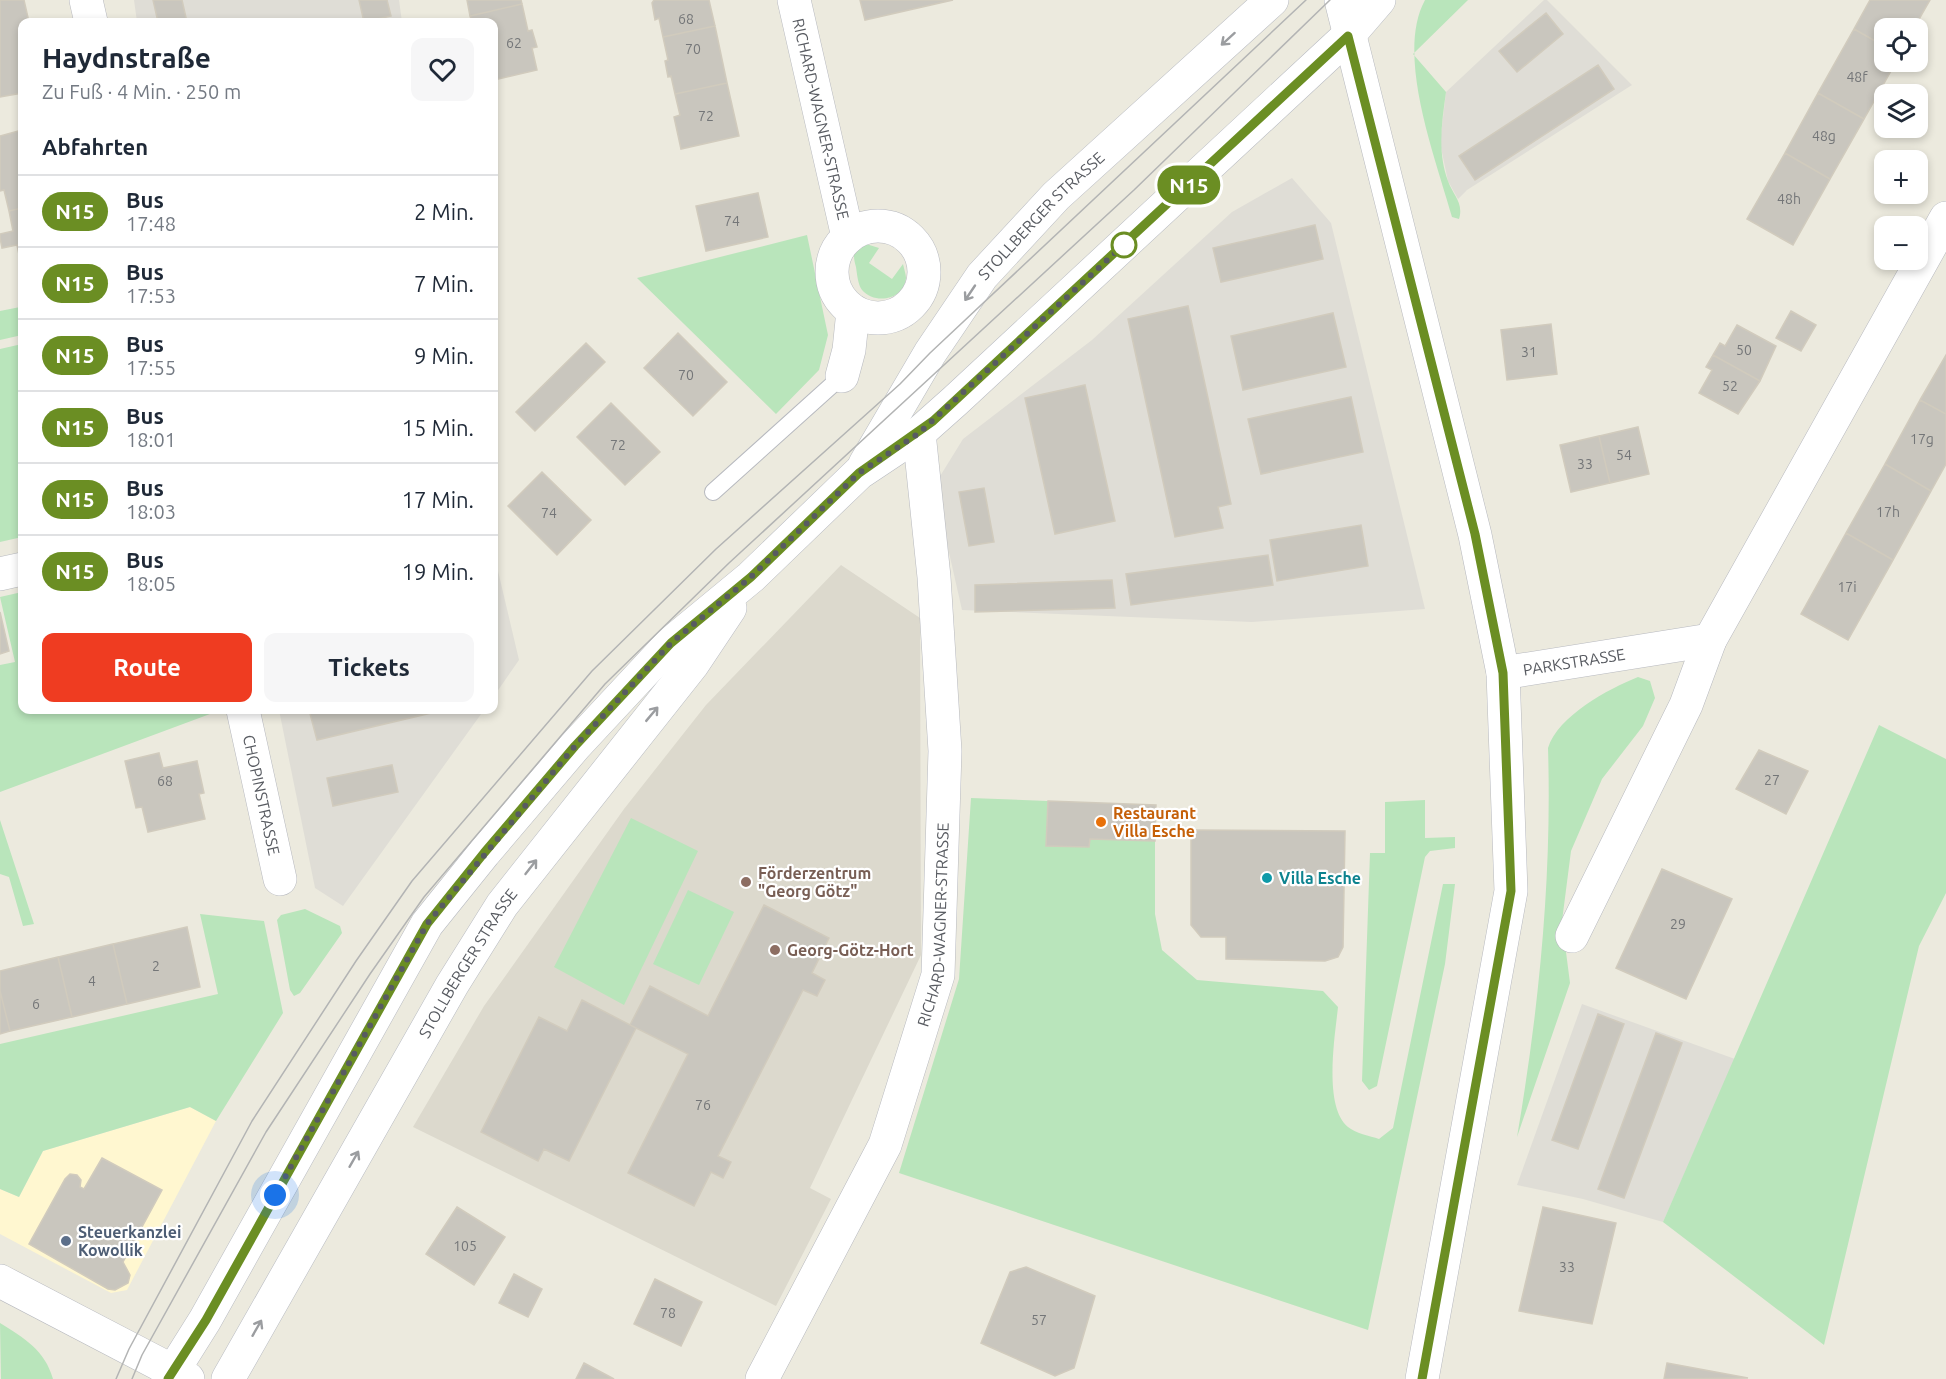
<!DOCTYPE html>
<html lang="de">
<meta charset="utf-8">
<style>
body{margin:0;font-family:Ubuntu,sans-serif;background:#f6f6f7;color:#1f2937;height:100vh;display:flex;flex-direction:column;font-size:22px;white-space:nowrap}
*{box-sizing:border-box;margin:0}
p{font-size:20px;color:#747a83}
.icon{flex:none;width:33px;height:33px;fill:none;stroke:currentColor;stroke-width:2;stroke-linecap:round;stroke-linejoin:round}
.map{position:relative;flex:1;overflow:hidden}
.panel{position:absolute;left:18px;top:18px;width:480px;height:696px;display:flex;flex-direction:column;background:#fff;border-radius:12px;box-shadow:0 3px 9px #0003}
.panel>*{flex:none}
.badge{padding:0 12px;border-radius:20px;font-size:21px;line-height:39px}
.controls{position:absolute;left:1874px;top:18px;display:grid;gap:12px}
.controls a{display:grid;place-items:center;width:54px;height:54px;border-radius:12px;background:#fff;box-shadow:0 3px 9px #0003;font-size:30px}
.you{position:absolute;width:30px;height:30px;margin:-15px;border:4px solid #fff;border-radius:50%;background:#1a73e8;box-shadow:0 0 0 9px #1a73e833}
.map>.badge{position:absolute;translate:-50% -50%;box-shadow:0 0 0 3px #fff}
h2{padding:0 24px;font-size:22px;line-height:54px}
.round{display:grid;place-items:center;flex:none;width:63px;height:63px;border-radius:12px;background:#f6f6f7}
.head{display:flex;align-items:center;justify-content:space-between;height:102px;padding:0 24px}
h1{font-size:28px;font-weight:600;line-height:45px}
.button{display:flex;gap:12px;margin-top:auto;padding:12px 24px}
.button a{flex:1;height:69px;border-radius:12px;background:#ef3c21;color:#fff;font-size:24px;font-weight:600;line-height:69px;text-align:center}
.button a+a{background:#f6f6f7;color:#1f2937}
ul{padding:0;list-style:none}
li{display:flex;align-items:center;gap:18px;height:72px;padding:0 24px;border-top:2px solid #e0e1e3}
li div{flex:1}
li b{display:block;font-size:22px}
li em{font-style:normal}
li .badge{min-width:66px;font-weight:700;text-align:center}
.map>svg:first-child{display:block}
.commercial{fill:#fff7d0}
.industrial{fill:#dfddd6}
.education{fill:#dcd9cd}
.green{fill:#b9e5bb}
.building{fill:#c9c6be;stroke:#d1cbbd;stroke-width:1.5}
.lines{fill:none;stroke-linecap:round;stroke-linejoin:round}
.service-casing{stroke:#b7b9bf;stroke-width:18}
.minor-casing{stroke:#b7b9bf;stroke-width:34}
.tertiary-casing{stroke:#b7b9bf;stroke-width:34}
.secondary-casing{stroke:#b8bbc2;stroke-width:34}
.service{stroke:#fff;stroke-width:16}
.minor{stroke:#fff;stroke-width:33}
.tertiary{stroke:#fff;stroke-width:33}
.secondary{stroke:#fff;stroke-width:33}
.tram{stroke:#b3b4b4;stroke-width:1.5}
.oneway{stroke:#9b9da0}
.line-casing{stroke:#fff;stroke-width:14}
.line{stroke:#6b8e23;stroke-width:9}
.walk{stroke:#585b61;stroke-width:6;stroke-dasharray:0 10.8}
.stop-dot{fill:#fff;stroke:#6b8e23;stroke-width:3}
.food-dot{fill:#e8710a;stroke:#fff;stroke-width:2}
.culture-dot{fill:#0f9aa8;stroke:#fff;stroke-width:2}
.education-dot{fill:#8d6e63;stroke:#fff;stroke-width:2}
.service-dot{fill:#5c6f8a;stroke:#fff;stroke-width:2}
.labels{text-anchor:middle;stroke-width:4.5;stroke-linejoin:round;paint-order:stroke}
.number-label{font-size:14px;fill:#747678}
.street-label{font-size:16px;fill:#585b61;stroke:#fff}
.food-label{font-size:16px;font-weight:bold;fill:#c56008;stroke:#fff;text-anchor:start}
.education-label{font-size:16px;font-weight:bold;fill:#785e54;stroke:#fff;text-anchor:start}
.culture-label{font-size:16px;font-weight:bold;fill:#0d838f;stroke:#fff;text-anchor:start}
.service-label{font-size:16px;font-weight:bold;fill:#4e5e75;stroke:#fff;text-anchor:start}
</style>
<div class="map">
<svg width="1946" height="1379" viewBox="0 0 1946 1379">
<rect width="100%" height="100%" fill="#eceade"/>
<path class="commercial" d="M190,1107L216,1121L127,1290L111,1293L0,1234V1189L19,1197L43,1151Z"/>
<path class="industrial" d="M134,0H399L402,22H137Z
M1544,0H1547L1632,85L1467,190L1458,199L1448,181L1440,143L1446,92Z
M1292,178L1331,223L1425,609L1252,622L962,610L934,486L963,439L1092,340L1232,212Z
M494,554L519,660L494,696Z
M279,710H484L343,906L315,888Z
M1582,1004L1735,1059L1663,1222L1583,1199L1517,1185Z"/>
<path class="education" d="M841,565L920,618L921,955L810,1188L831,1199L776,1306L413,1127L484,1006L624,809L706,705Z"/>
<path class="green" d="M1425,0H1468L1413,54L1446,92C1442,121 1437,152 1448,181C1453,195 1464,203 1459,219L1452,217C1436,159 1395,55 1425,0Z
M807,235L828,335L819,370L776,414L637,278Z
M863,243L879,248L869,263L892,279L903,264C904,268 906,275 906,278C904,300 875,305 862,290C858,285 857,274 856,267C853,256 852,249 863,243Z
M20,307L22,335L0,340V311Z
M22,344V537L0,542V349Z
M22,592V710H209L210,714L0,792V665L15,662L0,597Z
M1638,677L1650,681L1655,698L1643,726L1602,779L1571,851L1562,921L1570,983L1517,1137C1539,1008 1552,879 1548,748C1558,716 1608,689 1638,677Z
M1879,725L1946,759V893L1919,946L1824,1345L1663,1222Z
M971,798L1048,801L1047,846L1089,847L1090,839L1155,841V914L1162,950L1197,980L1323,991L1338,1007C1335,1036 1323,1107 1348,1127C1355,1133 1370,1136 1379,1139L1393,1128L1443,884H1455L1445,964L1368,1330L899,1173L959,979Z
M1425,800V838L1455,837V848L1430,851L1425,857L1377,1086L1369,1090L1362,1081L1370,853H1385V802Z
M631,818L698,851L624,1005L554,967Z
M0,820L34,924L23,926L9,877L0,874Z
M688,890L734,912L699,985L653,964Z
M305,909L340,926L342,933L300,993L294,996L290,990L277,920L281,915Z
M200,914L264,921L283,1013L216,1121L190,1107L43,1151L19,1197L0,1189V1044L218,994Z
M0,1323C24,1338 45,1350 53,1379H1Z"/>
<path class="building" d="M0,0H24L29,22H22V93L0,97Z
M153,0H182L187,22H158Z
M359,0H387L391,16L364,22Z
M467,0H521L522,4L470,16Z
M654,0H709L715,26L663,37L659,18L655,20L652,3Z
M860,0H953L865,20Z
M1870,0H1930L1914,28H1884V46L1854,29Z
M522,4L528,31L532,30L537,47L532,48L537,70L494,80V22H472L470,16Z
M1546,13L1563,34L1517,72L1499,51Z
M715,26L727,83L675,94L671,76L668,77L665,61L668,60L663,37Z
M1854,29L1884,46V62H1896L1864,119L1818,93Z
M1598,65L1614,89L1475,180L1459,156Z
M727,83L739,136L681,149L674,117L680,115L675,94Z
M1818,93L1864,119L1830,179L1785,153Z
M22,130V208L9,211L4,190L0,191V136Z
M1785,153L1830,179L1793,245L1747,219Z
M758,193L768,237L706,251L696,206Z
M22,208V269L17,245L2,248L0,238V234L13,231L9,211Z
M1315,225L1323,259L1221,282L1213,248Z
M1188,306L1231,504L1218,507L1223,528L1175,537L1128,319Z
M1791,311L1816,325L1801,351L1776,338Z
M1333,313L1346,367L1243,390L1231,336Z
M1551,324L1557,374L1507,380L1501,330Z
M1737,325L1776,346L1760,381L1713,355L1720,343L1725,346Z
M678,333L727,382L693,416L644,368Z
M586,343L605,362L535,431L516,412Z
M1713,355L1760,381L1738,414L1699,393L1712,370L1706,367Z
M1946,355V414L1920,400Z
M1085,385L1115,521L1055,534L1025,398Z
M1351,397L1363,452L1261,474L1248,419Z
M1920,400L1946,414V464L1931,491L1885,464Z
M611,403L660,452L625,485L577,437Z
M1638,427L1649,474L1610,483L1599,436Z
M1599,436L1610,483L1571,492L1560,445Z
M1885,464L1931,491L1893,560L1846,533Z
M542,472L591,520L557,555L508,506Z
M984,488L994,542L969,546L959,492Z
M1361,525L1368,566L1277,581L1270,540Z
M1846,533L1893,560L1848,640L1801,614Z
M1268,555L1273,585L1131,605L1126,574Z
M1112,580L1115,608L975,612V585Z
M0,612L9,651L0,654Z
M309,710H444L317,740Z
M1759,750L1808,771L1786,814L1736,789Z
M159,753L163,768L197,761L204,793L199,794L205,819L148,832L142,807L136,808L125,761Z
M392,765L398,792L333,806L327,778Z
M1048,801L1156,805L1155,841L1090,839L1089,847L1046,846Z
M1191,830L1345,831L1343,947L1338,957L1325,961L1226,959V937H1201L1191,925Z
M1662,869L1732,899L1686,999L1616,968Z
M764,905L829,938L812,973L825,980L817,996L803,990L718,1156L731,1162L723,1178L711,1172L694,1206L628,1173L688,1054L630,1025L650,986L708,1016Z
M187,927L200,987L127,1004L113,944Z
M113,944L127,1004L72,1017L58,957Z
M58,957L72,1017L10,1031L0,991V971Z
M0,991L10,1031L0,1034Z
M582,1000L636,1028L569,1161L544,1149L538,1161L481,1132L539,1017L567,1031Z
M1598,1014L1624,1024L1578,1149L1552,1140Z
M1656,1033L1682,1043L1624,1198L1598,1189Z
M102,1158L162,1190L123,1262L130,1275L128,1283L115,1290L108,1289L29,1244L65,1179L70,1174L77,1175L81,1180L80,1187L84,1189Z
M457,1207L505,1237L474,1285L426,1254Z
M1543,1207L1616,1223L1592,1324L1519,1311Z
M1026,1267L1095,1296L1074,1368L1055,1376L981,1343L1010,1272Z
M514,1274L542,1289L528,1317L499,1303Z
M655,1279L702,1302L681,1346L634,1324Z
M584,1363L614,1379H576Z
M1667,1363L1748,1378L1664,1379Z"/>
<g class="lines">
<g class="service-casing">
<path id="service" d="M713,492L842,376"/>
</g>
<g class="minor-casing">
<g id="minor">
<path d="M86,0L91,22"/>
<path id="s1" d="M794,0L848,237"/>
<circle cx="878" cy="272" r="46"/>
<path d="M842,376L849,350L853,311"/>
<path d="M0,574L22,569"/>
<path id="s2" d="M1503,673L1710,640"/>
<path id="s3" d="M243,710L280,879"/>
<path d="M1572,936L1686,705L1710,640L1946,218"/>
<path id="s4" d="M762,1379L885,1145L938,975L945,751L934,577L919,433"/>
</g>
</g>
<g class="tertiary-casing">
<path id="tertiary" d="M1341,0L1475,535L1503,673L1511,891L1422,1379
M0,1281L188,1379"/>
</g>
<g class="secondary-casing">
<g id="secondary">
<path id="s5" d="M865,464L930,353L982,276L1056,196L1272,0"/>
<path d="M168,1379L205,1320L427,924L484,853L575,746L671,643L751,577L859,473L919,433L955,401L1348,36L1379,0"/>
<path id="s6" d="M228,1379L452,985L502,905L692,665L730,608"/>
</g>
</g>
<use href="#service" class="service"/>
<use href="#minor" class="minor"/>
<use href="#tertiary" class="tertiary"/>
<use href="#secondary" class="secondary"/>
<path class="tram" d="M116,1379L129,1349L252,1121L356,961L412,881L592,671L716,549L900,384L930,353L1306,0
M132,1379L142,1355L266,1132L370,974L424,897L605,684L729,563L1134,190L1330,0"/>
</g>
<defs><path id="oneway-shaft" d="M-6 0H5M1.5-3L5.5 0L1.5 3" fill="none" stroke-width="1.6" stroke-linecap="round" stroke-linejoin="round" transform="scale(1.5)"/></defs>
<g class="oneway">
<use href="#oneway-shaft" transform="translate(1228 39) rotate(138)"/>
<use href="#oneway-shaft" transform="translate(970 293) rotate(124)"/>
<use href="#oneway-shaft" transform="translate(652 714) rotate(-50)"/>
<use href="#oneway-shaft" transform="translate(531 867) rotate(-52)"/>
<use href="#oneway-shaft" transform="translate(354 1159) rotate(-60)"/>
<use href="#oneway-shaft" transform="translate(257 1328) rotate(-60)"/>
</g>
<g class="lines">
<g class="line-casing">
<path id="line" d="M168,1379L206,1320L427,924L484,853L575,746L671,643L751,577L859,473L933,421L1348,36L1475,534L1503,673L1511,891L1422,1379"/>
</g>
<use href="#line" class="line"/>
<path class="walk" d="M275,1195L427,924L575,746L671,643L751,577L859,473L919,433L1128,241L1124,245"/>
</g>
<circle class="stop-dot" cx="1124" cy="245" r="12"/>
<circle class="food-dot" cx="1101" cy="822" r="6"/>
<circle class="culture-dot" cx="1267" cy="878" r="6"/>
<g class="education-dot">
<circle cx="746" cy="882" r="6"/>
<circle cx="775" cy="950" r="6"/>
</g>
<circle class="service-dot" cx="66" cy="1241" r="6"/>
<g class="labels">
<g class="number-label">
<text x="686" y="24">68</text>
<text x="514" y="48">62</text>
<text x="693" y="54">70</text>
<text x="1857" y="82">48f</text>
<text x="706" y="121">72</text>
<text x="1824" y="141">48g</text>
<text x="1789" y="204">48h</text>
<text x="732" y="226">74</text>
<text x="1744" y="355">50</text>
<text x="1529" y="357">31</text>
<text x="686" y="380">70</text>
<text x="1730" y="391">52</text>
<text x="1922" y="444">17g</text>
<text x="618" y="450">72</text>
<text x="1624" y="460">54</text>
<text x="1585" y="469">33</text>
<text x="1888" y="517">17h</text>
<text x="549" y="518">74</text>
<text x="1847" y="592">17i</text>
<text x="1772" y="785">27</text>
<text x="165" y="786">68</text>
<text x="1678" y="929">29</text>
<text x="156" y="971">2</text>
<text x="92" y="986">4</text>
<text x="36" y="1009">6</text>
<text x="703" y="1110">76</text>
<text x="465" y="1251">105</text>
<text x="1567" y="1272">33</text>
<text x="668" y="1318">78</text>
<text x="1039" y="1325">57</text>
</g>
<g class="street-label">
<text dy="6" stroke="none"><textPath href="#s1" startOffset="122">RICHARD-WAGNER-STRASSE</textPath></text>
<text dy="6" stroke="none"><textPath href="#s5" startOffset="306">STOLLBERGER STRASSE</textPath></text>
<text dy="6" stroke="none"><textPath href="#s2" startOffset="72">PARKSTRASSE</textPath></text>
<text dy="6" stroke="none"><textPath href="#s3" startOffset="87">CHOPINSTRASSE</textPath></text>
<text dy="6" stroke="none"><textPath href="#s4" startOffset="492">RICHARD-WAGNER-STRASSE</textPath></text>
<text dy="6" stroke="none"><textPath href="#s6" startOffset="480">STOLLBERGER STRASSE</textPath></text>
</g>
<g class="food-label">
<text x="1113" y="819">Restaurant<tspan x="1113" dy="18">Villa Esche</tspan></text>
</g>
<g class="education-label">
<text x="758" y="879">Förderzentrum<tspan x="758" dy="18">"Georg Götz"</tspan></text>
<text x="787" y="956">Georg-Götz-Hort</text>
</g>
<g class="culture-label">
<text x="1279" y="884">Villa Esche</text>
</g>
<g class="service-label">
<text x="78" y="1238">Steuerkanzlei<tspan x="78" dy="18">Kowollik</tspan></text>
</g>
</g>
</svg>
<div class="controls">
<a><svg class="icon" aria-label="locate" viewBox="0 0 24 24"><circle cx="12" cy="12" r="6"/><path d="M12 2v4M12 18v4M2 12h4M18 12h4"/></svg></a>
<a><svg class="icon" aria-label="layers" viewBox="0 0 24 24"><path d="M12 4l9 5-9 5-9-5zM3 14l9 5 9-5"/></svg></a>
<a>+</a>
<a>−</a>
</div>
<div class="you" style="left:275px;top:1195px"></div>
<b class="badge" style="left:1189px;top:185px;background:#6b8e23;color:#fff">N15</b>
<section class="panel">
<div class="head"><div><h1>Haydnstraße</h1><p>Zu Fuß · 4 Min. · 250 m</p></div><a class="round"><svg class="icon" aria-label="heart" viewBox="0 0 24 24"><path d="M12 20l-8-8c-3-5 5-10 8-4 3-6 11-1 8 4z"/></svg></a></div>
<h2>Abfahrten</h2>
<ul>
<li><span class="badge" style="background:#6b8e23;color:#fff">N15</span><div><b>Bus</b><p>17:48</p></div><em>2 Min.</em></li>
<li><span class="badge" style="background:#6b8e23;color:#fff">N15</span><div><b>Bus</b><p>17:53</p></div><em>7 Min.</em></li>
<li><span class="badge" style="background:#6b8e23;color:#fff">N15</span><div><b>Bus</b><p>17:55</p></div><em>9 Min.</em></li>
<li><span class="badge" style="background:#6b8e23;color:#fff">N15</span><div><b>Bus</b><p>18:01</p></div><em>15 Min.</em></li>
<li><span class="badge" style="background:#6b8e23;color:#fff">N15</span><div><b>Bus</b><p>18:03</p></div><em>17 Min.</em></li>
<li><span class="badge" style="background:#6b8e23;color:#fff">N15</span><div><b>Bus</b><p>18:05</p></div><em>19 Min.</em></li>
</ul>
<div class="button"><a>Route</a><a>Tickets</a></div>
</section>
</div>
